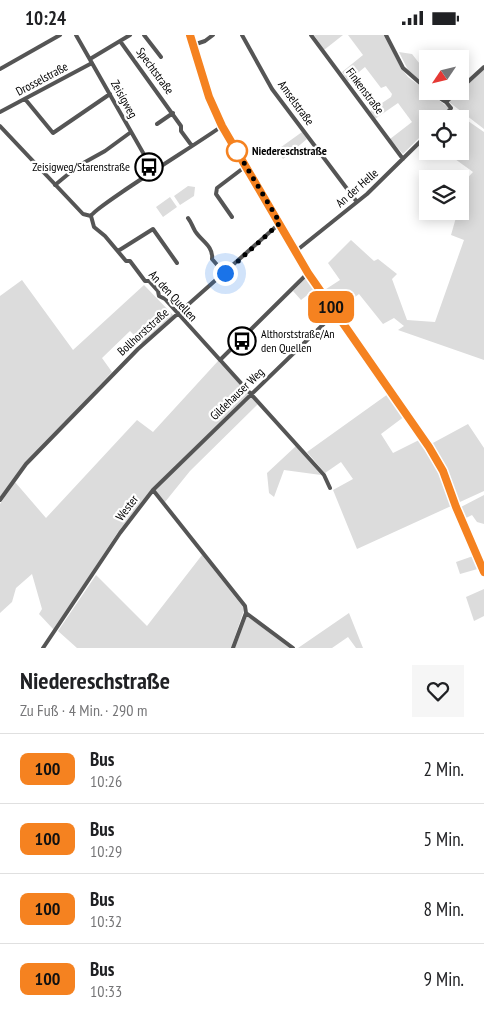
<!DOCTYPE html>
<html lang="de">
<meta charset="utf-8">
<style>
body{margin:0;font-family:"PT Sans Narrow",sans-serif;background:#f6f6f6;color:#202124;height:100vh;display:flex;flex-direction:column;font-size:19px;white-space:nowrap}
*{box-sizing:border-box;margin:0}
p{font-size:16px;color:#757577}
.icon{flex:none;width:28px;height:28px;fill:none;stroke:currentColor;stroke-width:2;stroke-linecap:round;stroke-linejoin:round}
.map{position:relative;height:613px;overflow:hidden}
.drawer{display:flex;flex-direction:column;background:#fff;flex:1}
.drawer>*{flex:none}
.badge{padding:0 10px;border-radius:8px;font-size:18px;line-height:32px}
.needle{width:32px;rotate:235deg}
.controls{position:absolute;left:419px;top:15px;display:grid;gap:10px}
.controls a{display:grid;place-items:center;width:50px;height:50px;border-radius:0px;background:#fff;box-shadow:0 2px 12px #0003;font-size:25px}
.you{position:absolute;width:25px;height:25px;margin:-12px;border:4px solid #fff;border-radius:50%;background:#1a73e8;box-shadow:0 0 0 8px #1a73e833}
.map>.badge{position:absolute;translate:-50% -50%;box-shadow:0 0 0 2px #fff}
.round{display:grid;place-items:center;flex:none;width:52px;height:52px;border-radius:0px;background:#f6f6f6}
.head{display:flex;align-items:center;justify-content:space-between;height:85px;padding:0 20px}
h1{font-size:24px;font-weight:800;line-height:38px}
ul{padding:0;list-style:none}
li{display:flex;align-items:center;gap:15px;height:70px;padding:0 20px;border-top:1px solid #e0e0e0}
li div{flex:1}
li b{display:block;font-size:19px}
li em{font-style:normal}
li .badge{min-width:55px;font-weight:700;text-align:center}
.status{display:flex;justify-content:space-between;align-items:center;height:35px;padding:0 25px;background:#fff;direction:ltr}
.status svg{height:14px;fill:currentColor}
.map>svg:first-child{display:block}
.green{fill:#dcdcdc}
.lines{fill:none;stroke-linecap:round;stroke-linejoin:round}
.minor{stroke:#555;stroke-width:4}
.line-casing{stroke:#fff;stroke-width:11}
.line{stroke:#f58220;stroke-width:8}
.walk{stroke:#000;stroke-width:5;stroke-dasharray:0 9}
.stop-dot{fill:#fff;stroke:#f58220;stroke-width:2.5}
.labels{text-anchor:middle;stroke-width:4.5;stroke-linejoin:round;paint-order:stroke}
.street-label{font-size:12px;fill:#000;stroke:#fff}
.stop-label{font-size:12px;font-weight:bold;fill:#000;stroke:#fff;text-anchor:start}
.poi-label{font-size:12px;fill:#000;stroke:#fff;text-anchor:end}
</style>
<div class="status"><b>10:24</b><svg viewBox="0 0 49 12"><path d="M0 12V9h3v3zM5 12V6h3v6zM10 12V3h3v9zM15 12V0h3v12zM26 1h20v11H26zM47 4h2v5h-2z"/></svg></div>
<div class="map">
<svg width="484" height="613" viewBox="0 0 484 613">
<rect width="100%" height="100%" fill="#fff"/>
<path class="green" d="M314,0H343L324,15Z
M348,0H384L401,33L408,42L449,73L440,84H428L427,95L403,119L390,104L412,87L398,68L375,84L370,76L391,62L392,59L386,51L381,53L365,32L348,46L342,37L363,20Z
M399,17L412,19L427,38V52L410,39Z
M484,34V94L449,67Z
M452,75L484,97V325L398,295L404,291L394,283L383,289L359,259L336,276L323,256L340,245L328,228L351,205L374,226L378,224L397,239L392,244L407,285L435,287L464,205L451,200L457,179L455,176H460V151L473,137L444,116H460V84H446Z
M302,97L307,104L283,124L277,115Z
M188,151L195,152L194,161L180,170L174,161Z
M170,162L177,172L163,182L156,172Z
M306,243L315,254L301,265L293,256Z
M22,245L73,315L144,250L174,281L142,308L130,296L102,323L112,337L26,429L0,462V261Z
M218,326L249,359L151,455L118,497L54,595L39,579L42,574L32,539L16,553L12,567L0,578V469L15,447L46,483L137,385L153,397Z
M388,359L405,381L381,399L393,418L421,404L441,430L431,409L468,389L484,413V456L357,514L333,455L353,444L341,427L325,438L307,417Z
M251,362L258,369L190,436L165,467L155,455Z
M296,411L321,440L284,435L274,462L269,458L267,438Z
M484,460V489L477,487L472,480L464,484L459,473Z
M202,520L243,572V578L231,613H77L58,596L96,540L147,591Z
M476,520L481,533L460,539L456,527Z
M484,554V581L474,586L466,562Z
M349,578L363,613H356L348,602L332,613H298Z
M247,581L290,613H235Z"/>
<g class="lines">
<path class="minor" d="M76,0L154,137
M144,0L161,22
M190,0L209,62L222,91L308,238L429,411L443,436L456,472L484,537
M242,0L272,54L357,167
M311,0L403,124
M386,0L403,33L428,55
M120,6L181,91V96L192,111
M193,10L205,6L213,0
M90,24L130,0
M0,34L60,0
M460,54L484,32
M429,56L446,67L451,73L443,84
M25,64L53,98L110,59
M446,67L458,56
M0,77L92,28
M157,89L173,78
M0,91L83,179L91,181
M55,150L78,131L105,116L131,97
M91,181L94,192L105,201L126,226H130L145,246H149L158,256L159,261L165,264L324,440L330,453
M91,181C94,172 205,104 222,91
M232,182L216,159L217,153L246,131
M188,183C191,187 192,190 194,194C198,204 214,210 212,224L225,239
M118,216L153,194L177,228
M296,216L367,159L428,99
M220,325L308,238
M153,455L245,571L246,578L233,613
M0,465L26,429L138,314L280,188
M246,578L293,613
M43,613L120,498L153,455L335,278"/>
</g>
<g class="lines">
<g class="line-casing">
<path id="line" d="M190,0L209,62L222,91L308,238L429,412L443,436L456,472L484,537"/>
</g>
<use href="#line" class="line"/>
<path class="walk" d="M225,238L280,188L237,116"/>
</g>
<defs>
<g id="bus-ring" transform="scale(1.4375)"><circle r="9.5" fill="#fff" stroke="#000" stroke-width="1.5"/><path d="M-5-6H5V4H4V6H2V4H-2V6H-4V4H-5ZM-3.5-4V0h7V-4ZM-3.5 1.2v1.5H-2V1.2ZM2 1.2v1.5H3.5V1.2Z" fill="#000"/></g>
</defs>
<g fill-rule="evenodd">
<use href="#bus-ring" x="149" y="132"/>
<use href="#bus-ring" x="242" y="306"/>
</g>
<circle class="stop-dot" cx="237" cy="116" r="10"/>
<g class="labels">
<g class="street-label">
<text transform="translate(155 36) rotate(54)" y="4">Spechtstraße</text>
<text transform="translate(42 44) rotate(-28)" y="4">Drosselstraße</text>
<text transform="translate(365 56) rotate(53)" y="4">Finkenstraße</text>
<text transform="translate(124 64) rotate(61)" y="4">Zeisigweg</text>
<text transform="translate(296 68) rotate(54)" y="4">Amselstraße</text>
<text transform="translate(357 153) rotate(-41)" y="4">An der Helle</text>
<text transform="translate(173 261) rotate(47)" y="4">An den Quellen</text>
<text transform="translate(143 297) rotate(-42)" y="4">Bollhorststraße</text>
<text transform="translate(237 359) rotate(-44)" y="4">Gildehauser Weg</text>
<text transform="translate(127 473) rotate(-53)" y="4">Wester</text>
</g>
<g class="stop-label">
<text x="252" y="120">Niedereschstraße</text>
</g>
<g class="poi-label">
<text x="130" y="136">Zeisigweg/Starenstraße</text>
<text x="261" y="303" text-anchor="start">Althorststraße/An<tspan x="261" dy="14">den Quellen</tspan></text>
</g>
</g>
</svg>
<div class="controls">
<a><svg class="needle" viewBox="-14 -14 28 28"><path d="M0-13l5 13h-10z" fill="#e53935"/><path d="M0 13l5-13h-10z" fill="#757577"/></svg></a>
<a><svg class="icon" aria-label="locate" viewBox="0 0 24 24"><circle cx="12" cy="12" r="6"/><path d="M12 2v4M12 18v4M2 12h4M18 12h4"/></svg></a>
<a><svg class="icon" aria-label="layers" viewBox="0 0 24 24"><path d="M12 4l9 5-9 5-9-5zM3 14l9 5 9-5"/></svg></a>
</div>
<div class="you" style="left:225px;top:238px"></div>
<b class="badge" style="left:331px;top:272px;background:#f58220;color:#111">100</b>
</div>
<section class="drawer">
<div class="head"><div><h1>Niedereschstraße</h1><p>Zu Fuß · 4 Min. · 290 m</p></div><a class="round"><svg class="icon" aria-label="heart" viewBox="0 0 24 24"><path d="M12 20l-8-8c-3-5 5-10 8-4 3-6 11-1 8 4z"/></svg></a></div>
<ul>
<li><span class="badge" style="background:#f58220;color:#111">100</span><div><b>Bus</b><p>10:26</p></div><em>2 Min.</em></li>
<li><span class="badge" style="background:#f58220;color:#111">100</span><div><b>Bus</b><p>10:29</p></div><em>5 Min.</em></li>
<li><span class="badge" style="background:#f58220;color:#111">100</span><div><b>Bus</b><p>10:32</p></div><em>8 Min.</em></li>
<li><span class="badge" style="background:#f58220;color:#111">100</span><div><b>Bus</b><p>10:33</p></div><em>9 Min.</em></li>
</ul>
</section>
